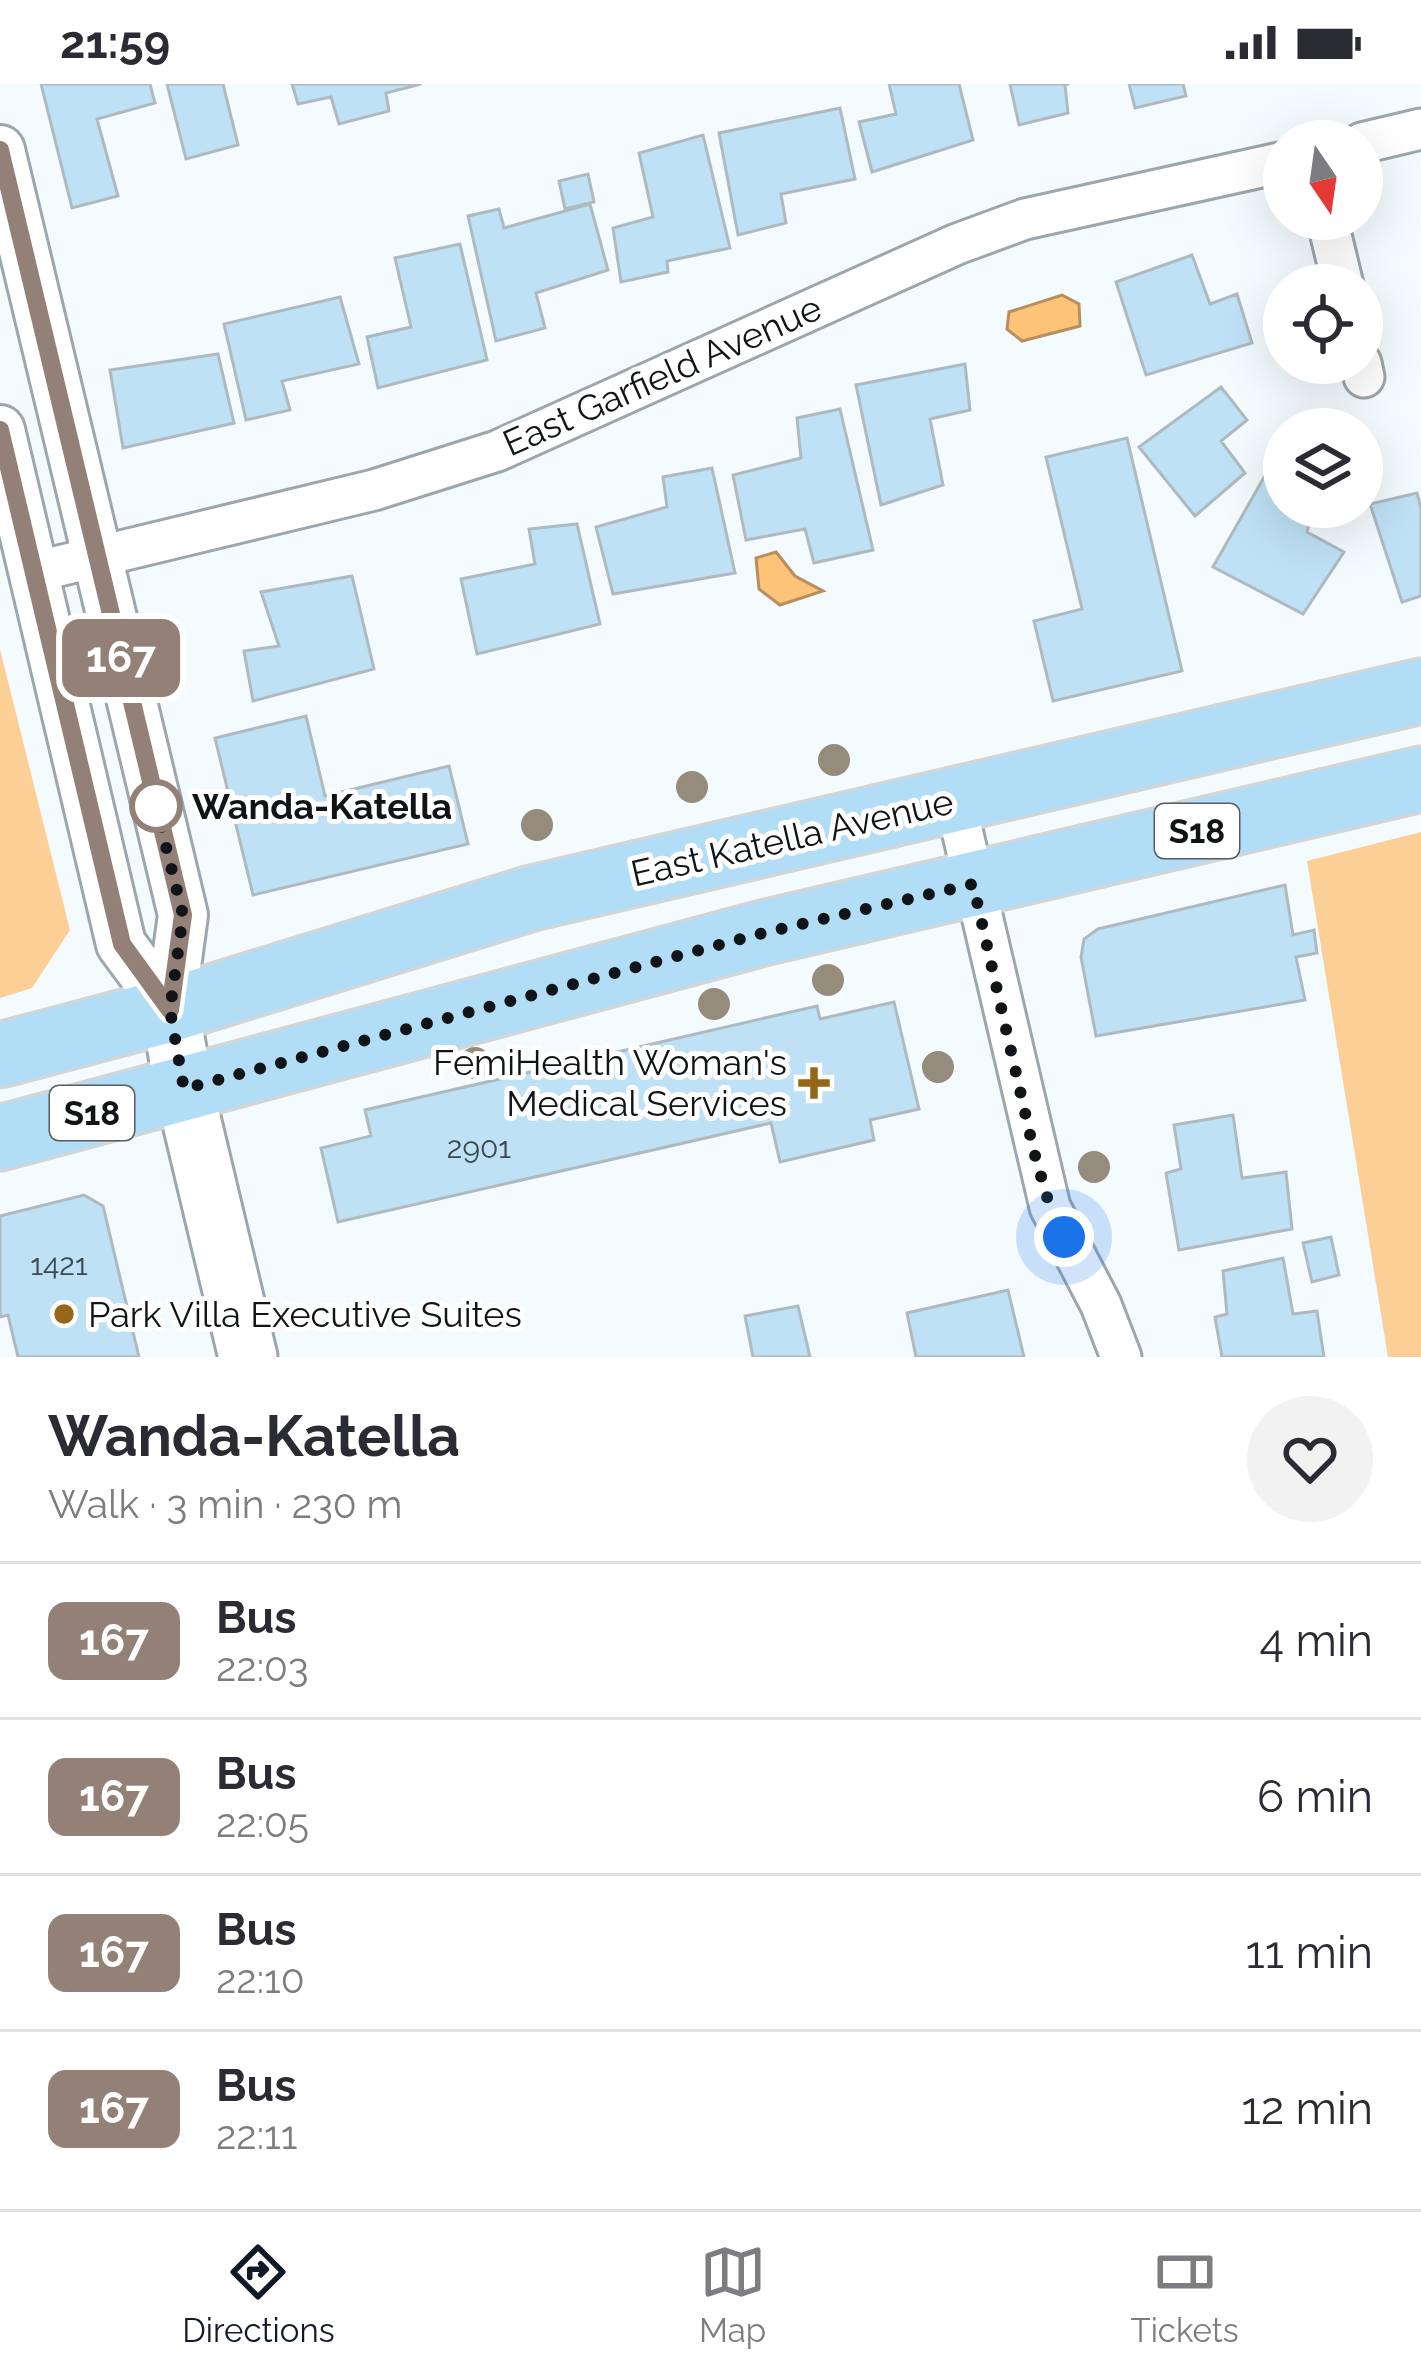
<!DOCTYPE html>
<meta charset="utf-8">
<style>
body{margin:0;font-family:Raleway,sans-serif;background:#f2f2f3;color:#2b2b33;height:100vh;display:flex;flex-direction:column;font-size:45px;white-space:nowrap}
*{box-sizing:border-box;margin:0}
p{font-size:39px;color:#7c7c81}
.icon{flex:none;width:66px;height:66px;fill:none;stroke:currentColor;stroke-width:2;stroke-linecap:round;stroke-linejoin:round}
.map{position:relative;height:1273px;overflow:hidden}
.panel{display:flex;flex-direction:column;background:#fff;flex:1}
.panel>*{flex:none}
.badge{padding:0 24px;border-radius:18px;font-size:42px;line-height:78px}
.needle{width:78px;rotate:167deg}
.buttons{position:absolute;left:1263px;top:36px;display:grid;gap:24px}
.buttons a{display:grid;place-items:center;width:120px;height:120px;border-radius:50%;background:#fff;box-shadow:0 12px 48px #0002;font-size:60px}
.you{position:absolute;width:60px;height:60px;margin:-30px;border:9px solid #fff;border-radius:50%;background:#1a73e8;box-shadow:0 0 0 18px #1a73e833}
.map>.badge{position:absolute;translate:-50% -50%;box-shadow:0 0 0 6px #fff}
.round{display:grid;place-items:center;flex:none;width:126px;height:126px;border-radius:63px;background:#f2f2f3}
.summary{display:flex;align-items:center;justify-content:space-between;height:204px;padding:0 48px}
h1{font-size:57px;font-weight:700;line-height:90px}
ul{padding:0;list-style:none}
li{display:flex;align-items:center;gap:36px;height:156px;padding:0 48px;border-top:3px solid #e1e1e2}
li div{flex:1}
li b{display:block;font-size:45px}
li em{font-style:normal}
li .badge{min-width:132px;font-weight:700;text-align:center}
.status{display:flex;justify-content:space-between;align-items:center;height:84px;padding:0 60px;background:#fff;direction:ltr}
.status svg{height:33px;fill:currentColor}
.tab-bar{display:flex;justify-content:space-around;align-items:center;height:168px;border-top:3px solid #e1e1e2;background:#fff;font-size:33px;color:#7c7c81}
.tab-bar a{display:grid;justify-items:center;gap:6px}
.tab-bar .on{color:#111827}
.map>svg:first-child{display:block}
.green{fill:#fccf96}
.water{fill:#fdc479;stroke:#b68f5c;stroke-width:3}
.building{fill:#bfe1f5;stroke:#afbac0;stroke-width:3}
.lines{fill:none;stroke-linecap:round;stroke-linejoin:round}
.minor-casing{stroke:#9ca6ad;stroke-width:45}
.tertiary-casing{stroke:#9ca6ad;stroke-width:54}
.secondary-casing{stroke:#9ca6ad;stroke-width:63}
.primary-casing{stroke:#d4d5d5;stroke-width:69}
.minor{stroke:#fff;stroke-width:39}
.tertiary{stroke:#fff;stroke-width:48}
.secondary{stroke:#fff;stroke-width:57}
.primary{stroke:#b2ddf6;stroke-width:63}
.tree{fill:#958c7c}
.line-casing{stroke:#fff;stroke-width:27}
.line{stroke:#938177;stroke-width:18}
.walk{stroke:#111417;stroke-width:12;stroke-dasharray:0 21.6}
.stop-dot{fill:#fff;stroke:#938177;stroke-width:6}
.poi-dot{fill:#966516;stroke:#fff;stroke-width:4.5}
.labels{text-anchor:middle;stroke-width:10;stroke-linejoin:round;paint-order:stroke}
.number-label{font-size:30px;fill:#3c474e}
.shield{fill:#fff;stroke:#585a5d;stroke-width:3}
.shield-label{font-size:33px;font-weight:bold;fill:#111417}
.street-label{font-size:36px;fill:#111417;stroke:#fff}
.stop-label{font-size:36px;font-weight:bold;fill:#111417;stroke:#fff;text-anchor:start}
.poi-label{font-size:36px;fill:#111417;stroke:#fff;text-anchor:end}
</style>
<div class="status"><b>21:59</b><svg viewBox="0 0 49 12"><path d="M0 12V9h3v3zM5 12V6h3v6zM10 12V3h3v9zM15 12V0h3v12zM26 1h20v11H26zM47 4h2v5h-2z"/></svg></div>
<div class="map">
<svg width="1421" height="1273" viewBox="0 0 1421 1273">
<rect width="100%" height="100%" fill="#f4fbff"/>
<path class="green" d="M0,565L70,846L32,904L0,914Z
M1421,748V1273H1388L1307,777Z"/>
<path class="water" d="M1062,211L1079,220L1080,242L1022,257L1007,245L1009,228Z
M776,468L795,492L823,507L780,521L759,505L756,474Z"/>
<path class="building" d="M41,0H150L155,19L97,35L118,112L72,124Z
M167,0H223L238,61L186,75Z
M292,0H421L386,9L389,27L339,40L331,13L298,20Z
M889,0H959L973,56L872,88L859,38L896,30Z
M1010,0H1069L1065,1L1068,29L1019,41Z
M1129,0H1183L1186,12L1135,24Z
M840,24L855,95L781,110L786,139L738,151L719,49Z
M703,51L730,164L667,177L668,188L621,198L613,144L653,133L639,69Z
M588,90L594,118L565,125L559,97Z
M590,120L608,186L536,209L545,244L496,257L468,132L499,125L504,144Z
M460,160L487,276L378,304L367,253L411,243L395,174Z
M1192,171L1210,220L1237,210L1252,259L1146,291L1116,198Z
M340,213L359,280L282,297L290,326L246,336L224,240Z
M218,270L234,339L123,364L110,286Z
M965,280L970,326L930,335L943,401L881,421L856,301Z
M1221,303L1247,336L1221,357L1245,389L1195,432L1139,363Z
M840,325L873,466L814,479L805,445L746,456L733,391L801,374L797,334Z
M1127,354L1182,587L1053,617L1034,537L1082,525L1046,373Z
M712,384L735,489L613,510L596,443L667,423L663,393Z
M1267,388L1284,396V423H1314L1307,448L1344,468L1303,530L1213,483Z
M1417,409L1421,424V512L1402,518L1370,420Z
M577,440L600,540L477,570L461,495L535,480L529,445Z
M352,492L374,585L253,617L244,567L279,562L261,508Z
M306,632L325,712L449,682L468,760L253,811L215,654Z
M1285,801L1293,851L1314,846L1317,869L1296,873L1305,916L1096,952L1081,873L1084,855L1098,845Z
M894,918L919,1025L870,1036L874,1056L780,1078L771,1039L338,1138L321,1064L371,1052L365,1026L817,922L820,935Z
M1233,1031L1242,1094L1286,1088L1292,1145L1179,1166L1166,1089L1181,1085L1174,1041Z
M84,1111L103,1122L139,1273H18L8,1231L0,1233V1132Z
M1331,1153L1339,1191L1312,1198L1303,1159Z
M1283,1174L1293,1230L1317,1227L1324,1273H1222L1215,1233L1227,1230L1223,1187Z
M1008,1206L1024,1273H916L907,1229Z
M798,1222L810,1273H753L745,1232Z"/>
<g class="lines">
<g class="minor-casing">
<path id="minor" d="M1362,59L1421,45
M1327,135L1343,201
M1361,279L1364,293
M34,488L374,406L497,367L957,160L1025,135L1284,78
M955,716L1050,1123L1101,1221L1121,1273"/>
</g>
<g class="tertiary-casing">
<path id="tertiary" d="M0,66L183,831L170,926
M0,346L121,860L170,926"/>
</g>
<g class="secondary-casing">
<path id="secondary" d="M170,926L184,1005L248,1273"/>
</g>
<g class="primary-casing">
<path id="primary" d="M0,971L170,926L532,814L1421,607
M0,1054L763,849L1421,695"/>
</g>
<use href="#minor" class="minor"/>
<use href="#tertiary" class="tertiary"/>
<use href="#secondary" class="secondary"/>
<use href="#primary" class="primary"/>
</g>
<g class="tree">
<circle cx="834" cy="676" r="16"/>
<circle cx="692" cy="703" r="16"/>
<circle cx="537" cy="741" r="16"/>
<circle cx="828" cy="896" r="16"/>
<circle cx="714" cy="920" r="16"/>
<circle cx="475" cy="979" r="16"/>
<circle cx="938" cy="983" r="16"/>
<circle cx="1094" cy="1083" r="16"/>
</g>
<g class="lines">
<g class="line-casing">
<path id="line" d="M0,66L183,831L170,926L122,860L0,346"/>
</g>
<use href="#line" class="line"/>
<path class="walk" d="M156,722L183,831L170,926L184,1005L763,849L973,800L1034,1068L1050,1123L1064,1153"/>
</g>
<circle class="stop-dot" cx="156" cy="722" r="24"/>
<g class="poi-dot">
<path d="M808 981h12v12h12v12h-12v12h-12v-12h-12v-12h12z"/>
<circle cx="64" cy="1230" r="12"/>
</g>
<g class="labels">
<g class="number-label">
<text x="479" y="1074">2901</text>
<text x="59" y="1191">1421</text>
</g>
<g class="shield">
<rect x="1155" y="720" width="84" height="54" rx="9"/>
<rect x="50" y="1002" width="84" height="54" rx="9"/>
</g>
<g class="shield-label">
<text x="1197" y="759">S18</text>
<text x="92" y="1041">S18</text>
</g>
<g class="street-label">
<text transform="translate(662 291) rotate(-24)" y="13">East Garfield Avenue</text>
<text transform="translate(792 753) rotate(-13)" y="13">East Katella Avenue</text>
</g>
<g class="stop-label">
<text x="192" y="735">Wanda-Katella</text>
</g>
<g class="poi-label">
<text x="787" y="991">FemiHealth Woman's<tspan x="787" dy="41">Medical Services</tspan></text>
<text x="88" y="1243" text-anchor="start">Park Villa Executive Suites</text>
</g>
</g>
</svg>
<div class="buttons">
<a><svg class="needle" viewBox="-14 -14 28 28"><path d="M0-13l5 13h-10z" fill="#e53935"/><path d="M0 13l5-13h-10z" fill="#7c7c81"/></svg></a>
<a><svg class="icon" aria-label="locate" viewBox="0 0 24 24"><circle cx="12" cy="12" r="6"/><path d="M12 2v4M12 18v4M2 12h4M18 12h4"/></svg></a>
<a><svg class="icon" aria-label="layers" viewBox="0 0 24 24"><path d="M12 4l9 5-9 5-9-5zM3 14l9 5 9-5"/></svg></a>
</div>
<div class="you" style="left:1064px;top:1153px"></div>
<b class="badge" style="left:121px;top:574px;background:#938177;color:#fff">167</b>
</div>
<section class="panel">
<div class="summary"><div><h1>Wanda-Katella</h1><p>Walk · 3 min · 230 m</p></div><a class="round"><svg class="icon" aria-label="heart" viewBox="0 0 24 24"><path d="M12 20l-8-8c-3-5 5-10 8-4 3-6 11-1 8 4z"/></svg></a></div>
<ul>
<li><span class="badge" style="background:#938177;color:#fff">167</span><div><b>Bus</b><p>22:03</p></div><em>4 min</em></li>
<li><span class="badge" style="background:#938177;color:#fff">167</span><div><b>Bus</b><p>22:05</p></div><em>6 min</em></li>
<li><span class="badge" style="background:#938177;color:#fff">167</span><div><b>Bus</b><p>22:10</p></div><em>11 min</em></li>
<li><span class="badge" style="background:#938177;color:#fff">167</span><div><b>Bus</b><p>22:11</p></div><em>12 min</em></li>
</ul>
</section>
<nav class="tab-bar">
<a class="on"><svg class="icon" aria-label="directions" viewBox="0 0 24 24"><path d="M12 3l9 9-9 9-9-9zM9 14v-3h6M13 9l2 2-2 2"/></svg>Directions</a>
<a><svg class="icon" aria-label="map" viewBox="0 0 24 24"><path d="M3 6l6-2 6 2 6-2v14l-6 2-6-2-6 2zM9 4v14M15 6v14"/></svg>Map</a>
<a><svg class="icon" aria-label="tickets" viewBox="0 0 24 24"><path d="M3 7h18v10H3zM15 7v10"/></svg>Tickets</a>
</nav>
